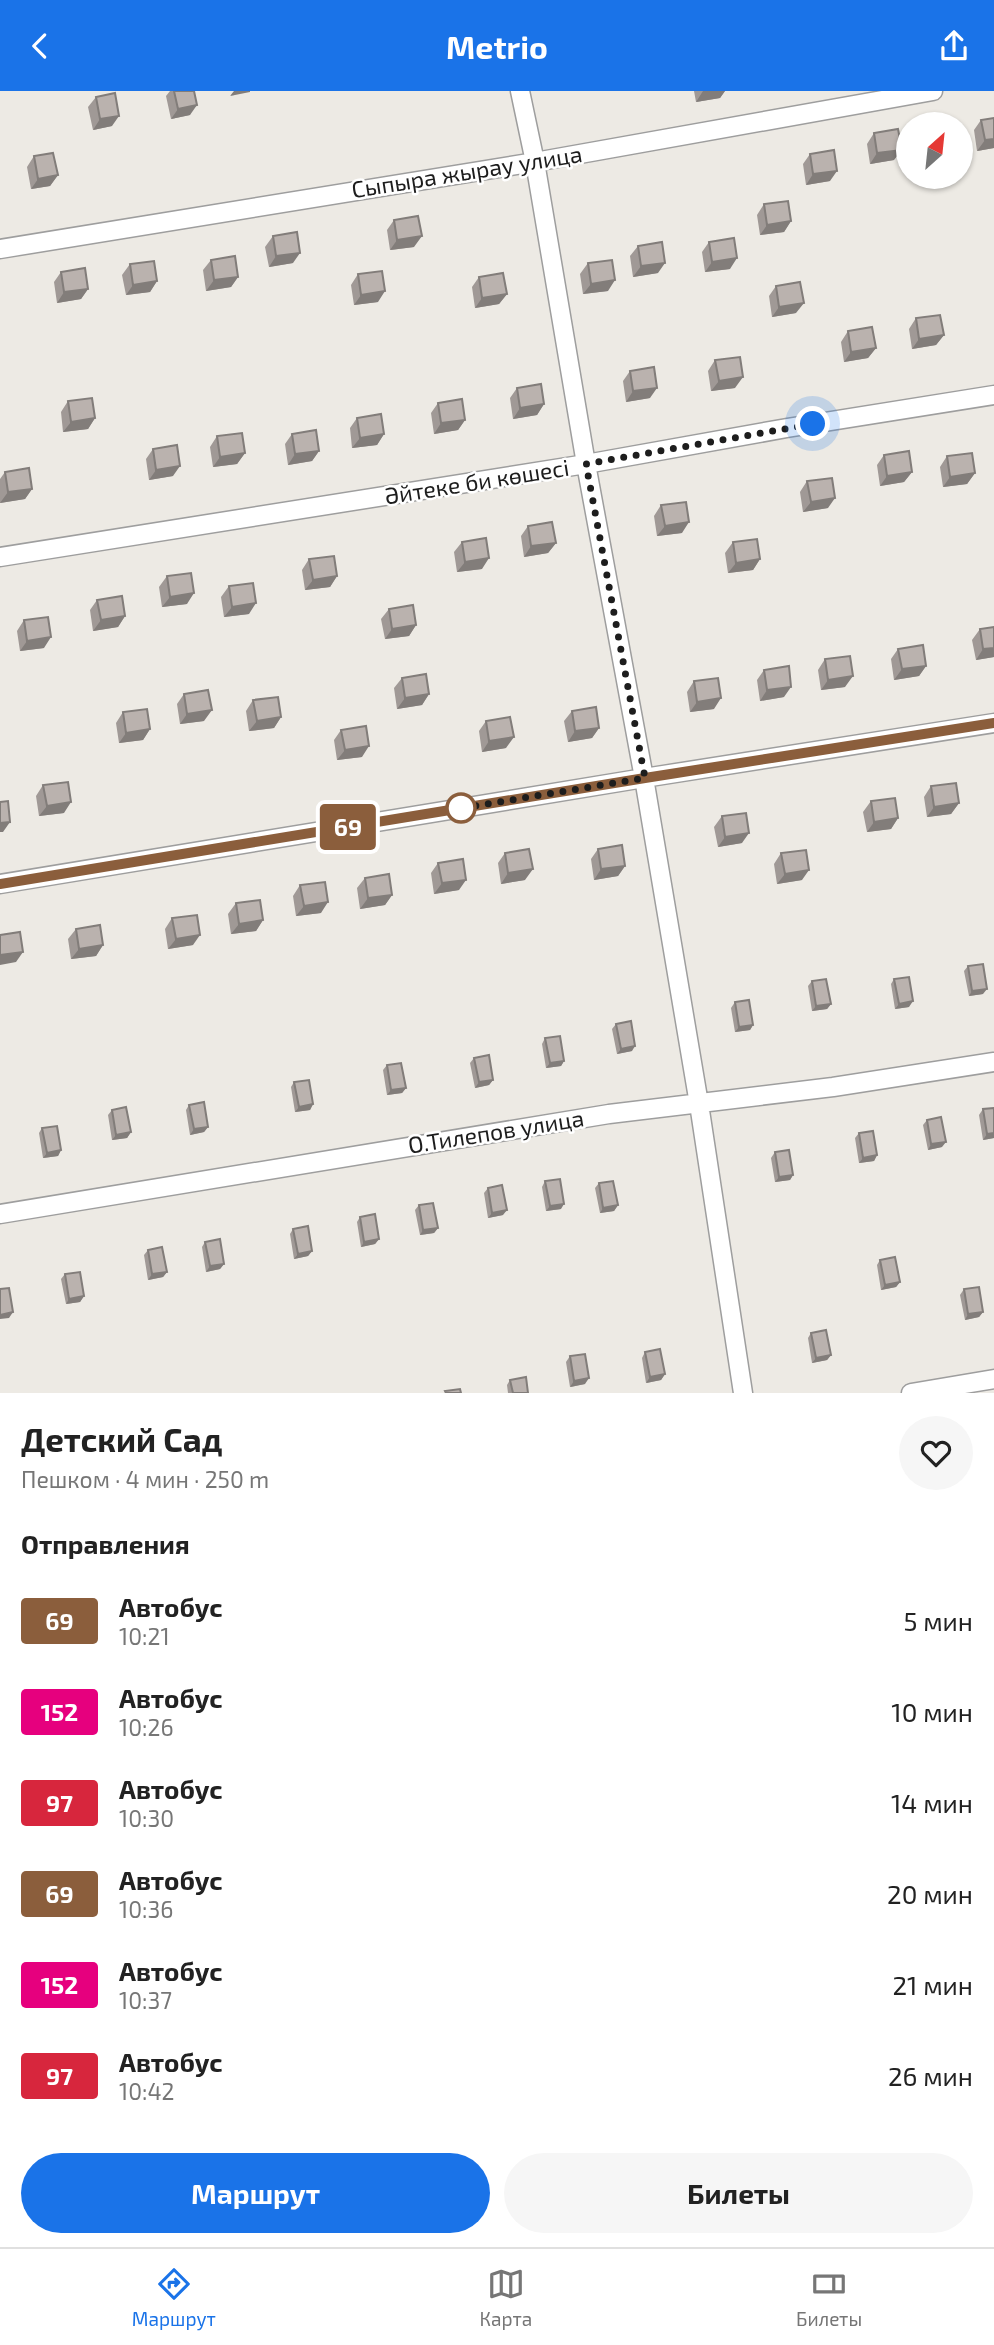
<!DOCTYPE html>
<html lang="ru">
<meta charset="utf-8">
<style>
body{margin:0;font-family:"Exo 2",sans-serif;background:#f6f6f6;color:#222;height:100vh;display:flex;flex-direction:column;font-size:26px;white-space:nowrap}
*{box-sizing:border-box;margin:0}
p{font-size:23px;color:#767676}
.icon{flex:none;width:38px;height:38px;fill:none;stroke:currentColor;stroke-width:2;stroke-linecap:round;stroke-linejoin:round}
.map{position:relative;height:1302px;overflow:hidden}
.drawer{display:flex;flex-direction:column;background:#fff;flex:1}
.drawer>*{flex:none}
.badge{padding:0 14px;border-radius:5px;font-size:24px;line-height:46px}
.needle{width:46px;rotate:27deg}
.buttons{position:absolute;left:896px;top:21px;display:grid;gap:14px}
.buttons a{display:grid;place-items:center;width:77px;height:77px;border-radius:50%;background:#fff;box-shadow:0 2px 5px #0004;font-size:35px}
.you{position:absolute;width:35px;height:35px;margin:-18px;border:5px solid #fff;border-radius:50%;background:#1a73e8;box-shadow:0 0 0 10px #1a73e833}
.map>.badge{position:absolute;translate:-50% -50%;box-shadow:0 0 0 4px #fff}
h2{padding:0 21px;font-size:26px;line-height:63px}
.round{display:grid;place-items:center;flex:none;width:74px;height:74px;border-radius:37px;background:#f6f6f6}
.head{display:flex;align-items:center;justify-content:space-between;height:119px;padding:0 21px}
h1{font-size:33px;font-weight:700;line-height:52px}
.cta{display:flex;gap:14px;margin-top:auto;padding:14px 21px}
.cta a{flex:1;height:80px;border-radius:42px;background:#1a73e8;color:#fff;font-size:28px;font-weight:700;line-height:80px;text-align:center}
.cta a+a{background:#f6f6f6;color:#222}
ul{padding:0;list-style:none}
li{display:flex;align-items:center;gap:21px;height:91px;padding:0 21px}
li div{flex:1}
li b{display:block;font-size:26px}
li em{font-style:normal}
li .badge{min-width:77px;font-weight:700;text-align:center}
header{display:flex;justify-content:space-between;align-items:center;height:91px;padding:0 21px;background:#1a73e8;color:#fff;font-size:32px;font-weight:700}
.dock{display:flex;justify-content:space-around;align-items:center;height:98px;border-top:2px solid #e0e0e0;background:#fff;font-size:19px;color:#767676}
.dock a{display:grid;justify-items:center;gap:4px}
.dock .selected{color:#1a73e8}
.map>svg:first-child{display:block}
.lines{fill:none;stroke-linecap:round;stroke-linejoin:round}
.minor-casing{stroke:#9e9e9e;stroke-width:21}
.minor{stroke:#fff;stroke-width:18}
.wall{fill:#a09996}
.shaded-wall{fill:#827d7a}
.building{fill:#bab2ae;stroke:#827d7a;stroke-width:2}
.line-casing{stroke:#fff;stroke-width:16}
.line{stroke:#8b5e3c;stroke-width:10}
.walk{stroke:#1d1d1d;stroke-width:7;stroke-dasharray:0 12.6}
.stop-dot{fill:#fff;stroke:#8b5e3c;stroke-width:3.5}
.labels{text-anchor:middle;stroke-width:5;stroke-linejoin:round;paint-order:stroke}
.street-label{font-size:23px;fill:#1d1d1d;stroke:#fff}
</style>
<header><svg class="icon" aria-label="back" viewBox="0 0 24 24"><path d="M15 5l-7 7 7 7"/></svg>Metrio<svg class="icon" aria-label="share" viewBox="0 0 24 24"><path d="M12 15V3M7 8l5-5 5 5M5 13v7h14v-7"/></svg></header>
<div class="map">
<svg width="994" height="1302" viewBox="0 0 994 1302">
<rect width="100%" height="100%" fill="#edeae4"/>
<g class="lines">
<g class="minor-casing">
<path id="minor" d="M520,0L535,71L586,373L644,687L699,1013L743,1302
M0,158L535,71L933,0
M0,466L586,373L787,337L994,304
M0,793L644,687L994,632
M0,1123L609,1023L833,996L994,971
M911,1302L994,1288"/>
</g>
<use href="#minor" class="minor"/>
</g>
<path class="wall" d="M170,0H194L190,24L171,28L166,5Z
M694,0H725L720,7L696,11Z
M96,6L112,35L93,39L88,16Z
M994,27V57L977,60L974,39L981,29Z
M874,42L894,69L870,73L867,53Z
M810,63L830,90L806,94L803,73Z
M34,65L58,84L50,95L31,98L27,76Z
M764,113L791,130L784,141L760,144L757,124Z
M394,129L414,156L390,159L387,139Z
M273,145L293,172L269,176L265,156Z
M709,151L730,178L705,181L702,161Z
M638,155L658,182L633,186L630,165Z
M211,169L238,186L231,196L206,200L203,179Z
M588,172L608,200L583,203L580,183Z
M130,173L157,190L150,201L126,204L122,184Z
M61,181L88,198L81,208L57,212L54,191Z
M358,183L378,211L354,214L351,194Z
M479,186L507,203L499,213L475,217L472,196Z
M776,195L796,222L772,226L769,205Z
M916,227L944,244L936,254L912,258L909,238Z
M848,240L876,257L868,267L844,271L841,251Z
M715,269L735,297L711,300L708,280Z
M630,280L650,307L626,311L623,290Z
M517,297L544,313L537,324L513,328L510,307Z
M68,310L95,327L88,338L63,341L61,321Z
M438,312L465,329L458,339L434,343L431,322Z
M357,327L384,343L377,354L352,357L350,337Z
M292,343L319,360L312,370L288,374L285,353Z
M217,345L245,362L237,373L213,376L210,356Z
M153,358L173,385L149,389L146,368Z
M884,364L912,381L904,391L880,395L877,374Z
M947,365L975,382L967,393L943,396L940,376Z
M5,381L32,398L25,408L0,412V388Z
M807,390L828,417L803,421L800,401Z
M661,414L682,442L657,445L654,425Z
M528,435L556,452L548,462L524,466L521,445Z
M462,451L482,478L457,481L454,461Z
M733,451L760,468L753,479L728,482L725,462Z
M309,468L337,485L330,496L305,499L302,479Z
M167,485L187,513L162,516L159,496Z
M229,495L249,523L224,526L221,506Z
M97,509L125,525L118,536L93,540L90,519Z
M389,518L416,534L409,545L385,548L381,528Z
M24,529L44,557L20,560L17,540Z
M980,538L994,566L976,569L972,549Z
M898,558L926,575L919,585L894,589L891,568Z
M825,568L845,596L821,599L818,579Z
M764,579L784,606L760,610L757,589Z
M402,587L429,603L422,614L397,618L394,597Z
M694,590L714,618L690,621L687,601Z
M184,603L204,630L180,633L177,613Z
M253,609L281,626L274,637L249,640L246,620Z
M572,620L599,637L592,647L568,651L564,630Z
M123,621L150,638L143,649L119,652L116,632Z
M486,630L506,657L482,661L479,640Z
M341,639L362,666L337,669L334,649Z
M43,694L64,722L39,725L36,705Z
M931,695L959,712L951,723L927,726L924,706Z
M871,710L898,727L891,738L867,741L863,721Z
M722,725L742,752L718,756L714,736Z
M598,758L625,775L618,785L594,789L591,768Z
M505,762L525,789L501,793L498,772Z
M781,762L802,789L777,793L774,773Z
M438,772L459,799L434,803L431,782Z
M365,787L392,804L385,814L360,818L357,797Z
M300,794L321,822L296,825L293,805Z
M236,812L263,829L256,840L231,843L228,823Z
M172,827L193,854L168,858L165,838Z
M76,838L103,854L96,865L71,868L68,848Z
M968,875L983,903L969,905L964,880Z
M894,888L909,916L895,918L891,893Z
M812,890L831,913L827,918L812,920L808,895Z
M735,911L753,934L750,939L735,941L731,917Z
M616,933L632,960L617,963L612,938Z
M545,947L564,970L561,975L546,977L542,953Z
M474,967L493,989L489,994L475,997L470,972Z
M387,974L406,997L402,1002L387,1004L383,979Z
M294,991L313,1013L310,1019L295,1021L291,996Z
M189,1014L208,1036L204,1041L190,1044L186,1019Z
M983,1018L994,1047L983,1049L979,1024Z
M112,1019L131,1041L127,1047L112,1049L108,1024Z
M927,1029L942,1056L928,1059L923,1034Z
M42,1037L61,1059L58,1065L43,1067L39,1042Z
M859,1042L877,1064L874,1070L859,1072L855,1047Z
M775,1061L793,1084L790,1089L775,1091L771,1067Z
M545,1090L561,1118L546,1120L542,1096Z
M599,1092L618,1114L614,1120L600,1122L595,1097Z
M488,1097L503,1124L488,1127L484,1102Z
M419,1114L438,1137L434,1142L420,1144L415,1119Z
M360,1126L379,1148L375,1153L361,1156L357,1131Z
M293,1138L312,1160L308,1165L294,1168L290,1143Z
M205,1151L224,1173L220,1178L206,1181L202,1156Z
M148,1159L167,1181L163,1186L148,1189L144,1164Z
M880,1169L900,1191L896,1196L881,1199L877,1174Z
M65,1183L84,1205L80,1211L66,1213L61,1188Z
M964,1198L983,1221L979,1226L965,1229L960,1204Z
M811,1242L831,1264L827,1269L812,1272L808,1247Z
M645,1261L665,1283L661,1289L646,1292L642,1267Z
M570,1265L585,1293L570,1296L566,1271Z
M510,1289L528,1302H508L507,1294Z"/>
<path class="shaded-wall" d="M234,0H250V1L230,5Z
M703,0H725L720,7L696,11Z
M197,14L190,24L171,28L178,18Z
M119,25L112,35L93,39L100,28Z
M994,48V57L977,60L985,49Z
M902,59L894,69L870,73L877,62Z
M837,80L830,90L806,94L813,83Z
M58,84L50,95L31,98L38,88Z
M791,130L784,141L760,144L767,134Z
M422,145L414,156L390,159L397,149Z
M300,162L293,172L269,176L276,165Z
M737,167L730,178L705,181L712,171Z
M665,172L658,182L633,186L641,175Z
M238,186L231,196L206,200L214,189Z
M615,189L608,200L583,203L591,193Z
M157,190L150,201L126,204L133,194Z
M88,198L81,208L57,212L64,201Z
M385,200L378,211L354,214L361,204Z
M507,203L499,213L475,217L482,207Z
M804,212L796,222L772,226L779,216Z
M944,244L936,254L912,258L919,248Z
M876,257L868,267L844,271L851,261Z
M743,286L735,297L711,300L719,290Z
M657,297L650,307L626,311L633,300Z
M544,313L537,324L513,328L520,317Z
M95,327L88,338L63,341L71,331Z
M465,329L458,339L434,343L441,332Z
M384,343L377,354L352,357L360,347Z
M319,360L312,370L288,374L295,363Z
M245,362L237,373L213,376L220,366Z
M180,375L173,385L149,389L156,379Z
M912,381L904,391L880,395L887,385Z
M975,382L967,393L943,396L950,386Z
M32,398L25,408L0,412L8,401Z
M835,407L828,417L803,421L811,411Z
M689,431L682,442L657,445L665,435Z
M556,452L548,462L524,466L531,455Z
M489,467L482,478L457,481L465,471Z
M760,468L753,479L728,482L736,472Z
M337,485L330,496L305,499L313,489Z
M194,502L187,513L162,516L170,506Z
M256,512L249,523L224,526L232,516Z
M125,525L118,536L93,540L101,529Z
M416,534L409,545L385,548L392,538Z
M51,546L44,557L20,560L27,550Z
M994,557V566L976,569L983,558Z
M926,575L919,585L894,589L902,578Z
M853,585L845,596L821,599L828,589Z
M791,596L784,606L760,610L767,599Z
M429,603L422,614L397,618L405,607Z
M721,607L714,618L690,621L697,611Z
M212,619L204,630L180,633L187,623Z
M281,626L274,637L249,640L257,630Z
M599,637L592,647L568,651L575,640Z
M150,638L143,649L119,652L126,642Z
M514,646L506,657L482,661L489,650Z
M369,655L362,666L337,669L345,659Z
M71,711L64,722L39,725L47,715Z
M959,712L951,723L927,726L934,716Z
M898,727L891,738L867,741L874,731Z
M10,731L3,741H0V732Z
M749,742L742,752L718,756L725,746Z
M625,775L618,785L594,789L601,778Z
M533,778L525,789L501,793L508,782Z
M809,779L802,789L777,793L785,783Z
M466,789L459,799L434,803L442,792Z
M392,804L385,814L360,818L368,807Z
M328,811L321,822L296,825L304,815Z
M263,829L256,840L231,843L239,833Z
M200,844L193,854L168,858L176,848Z
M103,854L96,865L71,868L79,858Z
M23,861L16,871L0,874V864Z
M987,898L983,903L969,905L972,900Z
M913,910L909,916L895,918L899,913Z
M831,913L827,918L812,920L816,915Z
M753,934L750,939L735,941L739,936Z
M635,955L632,960L617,963L621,958Z
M564,970L561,975L546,977L550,972Z
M493,989L489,994L475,997L479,991Z
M406,997L402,1002L387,1004L391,999Z
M313,1013L310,1019L295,1021L299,1016Z
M208,1036L204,1041L190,1044L194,1038Z
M131,1041L127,1047L112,1049L116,1044Z
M994,1042V1047L983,1049L987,1043Z
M946,1051L942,1056L928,1059L931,1053Z
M61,1059L58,1065L43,1067L47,1062Z
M877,1064L874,1070L859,1072L863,1067Z
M793,1084L790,1089L775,1091L779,1086Z
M564,1113L561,1118L546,1120L550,1115Z
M618,1114L614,1120L600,1122L603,1117Z
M507,1119L503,1124L488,1127L492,1122Z
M438,1137L434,1142L420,1144L423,1139Z
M379,1148L375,1153L361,1156L364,1151Z
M312,1160L308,1165L294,1168L298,1163Z
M224,1173L220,1178L206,1181L210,1175Z
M167,1181L163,1186L148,1189L152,1183Z
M900,1191L896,1196L881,1199L885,1194Z
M84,1205L80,1211L66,1213L69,1208Z
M13,1221L9,1227L0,1228V1224Z
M983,1221L979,1226L965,1229L968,1223Z
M831,1264L827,1269L812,1272L816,1267Z
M665,1283L661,1289L646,1292L650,1286Z
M589,1287L585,1293L570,1296L574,1290Z"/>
<path class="building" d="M174,0H194L197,14L178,18Z
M115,2L119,25L100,28L96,6Z
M994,27V48L985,49L981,29Z
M898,38L902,59L877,62L874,42Z
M834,59L837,80L813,83L810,63Z
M53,62L58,84L38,88L34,65Z
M788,110L791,130L767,134L764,113Z
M418,125L422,145L397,149L394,129Z
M297,141L300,162L276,165L273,145Z
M734,147L737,167L712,171L709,151Z
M662,151L665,172L641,175L638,155Z
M235,165L238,186L214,189L211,169Z
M612,169L615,189L591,193L588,172Z
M154,170L157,190L133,194L130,173Z
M85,177L88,198L64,201L61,181Z
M382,180L385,200L361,204L358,183Z
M503,182L507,203L482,207L479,186Z
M800,191L804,212L779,216L776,195Z
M940,224L944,244L919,248L916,227Z
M872,236L876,257L851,261L848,240Z
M740,266L743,286L719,290L715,269Z
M654,276L657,297L633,300L630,280Z
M541,293L544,313L520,317L517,297Z
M92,307L95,327L71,331L68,310Z
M462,308L465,329L441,332L438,312Z
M381,323L384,343L360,347L357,327Z
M316,339L319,360L295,363L292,343Z
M242,342L245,362L220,366L217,345Z
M177,354L180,375L156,379L153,358Z
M909,360L912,381L887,385L884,364Z
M972,362L975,382L950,386L947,365Z
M29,377L32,398L8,401L5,381Z
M832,387L835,407L811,411L807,390Z
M686,411L689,431L665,435L661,414Z
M552,431L556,452L531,455L528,435Z
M486,447L489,467L465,471L462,451Z
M757,448L760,468L736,472L733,451Z
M334,465L337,485L313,489L309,468Z
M191,482L194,502L170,506L167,485Z
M253,492L256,512L232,516L229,495Z
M122,505L125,525L101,529L97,509Z
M413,514L416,534L392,538L389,518Z
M48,526L51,546L27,550L24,529Z
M994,536V557L983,558L980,538Z
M923,554L926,575L902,578L898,558Z
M850,565L853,585L828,589L825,568Z
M789,575L791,596L767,599L764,579Z
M426,583L429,603L405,607L402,587Z
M718,587L721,607L697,611L694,590Z
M208,599L212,619L187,623L184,603Z
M278,606L281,626L257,630L253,609Z
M596,616L599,637L575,640L572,620Z
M147,618L150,638L126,642L123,621Z
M510,626L514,646L489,650L486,630Z
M366,635L369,655L345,659L341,639Z
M68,691L71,711L47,715L43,694Z
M956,692L959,712L934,716L931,695Z
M895,707L898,727L874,731L871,710Z
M8,710L10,731L0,732V711Z
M746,722L749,742L725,746L722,725Z
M622,754L625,775L601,778L598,758Z
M529,758L533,778L508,782L505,762Z
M806,759L809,779L785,783L781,762Z
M463,768L466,789L442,792L438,772Z
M389,783L392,804L368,807L365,787Z
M325,791L328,811L304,815L300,794Z
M260,809L263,829L239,833L236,812Z
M197,824L200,844L176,848L172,827Z
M100,834L103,854L79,858L76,838Z
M20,841L23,861L0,864V844Z
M983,873L987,898L972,900L968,875Z
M909,886L913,910L899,913L894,888Z
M826,888L831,913L816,915L812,890Z
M749,909L753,934L739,936L735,911Z
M631,930L635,955L621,958L616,933Z
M560,945L564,970L550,972L545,947Z
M489,964L493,989L479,991L474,967Z
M401,972L406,997L391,999L387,974Z
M309,989L313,1013L299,1016L294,991Z
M204,1011L208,1036L194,1038L189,1014Z
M126,1016L131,1041L116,1044L112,1019Z
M994,1017V1042L987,1043L983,1018Z
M941,1026L946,1051L931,1053L927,1029Z
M57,1035L61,1059L47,1062L42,1037Z
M873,1040L877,1064L863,1067L859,1042Z
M789,1059L793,1084L779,1086L775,1061Z
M560,1088L564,1113L550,1115L545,1090Z
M613,1090L618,1114L603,1117L599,1092Z
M502,1094L507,1119L492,1122L488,1097Z
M433,1112L438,1137L423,1139L419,1114Z
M375,1123L379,1148L364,1151L360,1126Z
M308,1135L312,1160L298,1163L293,1138Z
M220,1148L224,1173L210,1175L205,1151Z
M162,1156L167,1181L152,1183L148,1159Z
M895,1166L900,1191L885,1194L880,1169Z
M80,1181L84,1205L69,1208L65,1183Z
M979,1196L983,1221L968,1223L964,1198Z
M9,1197L13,1221L0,1224V1198Z
M826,1239L831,1264L816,1267L811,1242Z
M660,1258L665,1283L650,1286L645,1261Z
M585,1263L589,1287L574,1290L570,1265Z
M526,1286L528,1302H513L510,1289Z
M460,1298L461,1302H446L445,1300Z"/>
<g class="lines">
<g class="line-casing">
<path id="line" d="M0,793L645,687L994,632"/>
</g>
<use href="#line" class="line"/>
<path class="walk" d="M461,717L456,718L645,687L586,373L813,333"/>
</g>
<circle class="stop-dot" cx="461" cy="717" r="14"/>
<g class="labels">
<g class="street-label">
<text transform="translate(467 81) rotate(-9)" y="8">Сыпыра жырау улица</text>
<text transform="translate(477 391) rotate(-9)" y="8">Әйтеке би көшесі</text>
<text transform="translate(496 1041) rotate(-9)" y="8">О.Тилепов улица</text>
</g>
</g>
</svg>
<div class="buttons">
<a><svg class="needle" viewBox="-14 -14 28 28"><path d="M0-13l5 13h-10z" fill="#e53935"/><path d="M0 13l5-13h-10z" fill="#767676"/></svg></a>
</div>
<div class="you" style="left:813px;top:333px"></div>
<b class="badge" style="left:348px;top:736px;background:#8b5e3c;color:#fff">69</b>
</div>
<section class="drawer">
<div class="head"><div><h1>Детский Сад</h1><p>Пешком · 4 мин · 250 m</p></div><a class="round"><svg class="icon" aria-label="heart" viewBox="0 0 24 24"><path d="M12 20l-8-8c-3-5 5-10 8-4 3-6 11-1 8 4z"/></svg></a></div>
<h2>Отправления</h2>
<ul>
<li><span class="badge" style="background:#8b5e3c;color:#fff">69</span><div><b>Автобус</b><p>10:21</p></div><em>5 мин</em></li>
<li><span class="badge" style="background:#e6007e;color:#fff">152</span><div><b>Автобус</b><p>10:26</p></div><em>10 мин</em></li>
<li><span class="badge" style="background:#d7263d;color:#fff">97</span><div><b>Автобус</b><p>10:30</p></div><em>14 мин</em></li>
<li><span class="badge" style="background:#8b5e3c;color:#fff">69</span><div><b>Автобус</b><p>10:36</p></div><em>20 мин</em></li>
<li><span class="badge" style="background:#e6007e;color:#fff">152</span><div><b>Автобус</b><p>10:37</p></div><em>21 мин</em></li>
<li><span class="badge" style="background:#d7263d;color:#fff">97</span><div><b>Автобус</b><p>10:42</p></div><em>26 мин</em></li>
</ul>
<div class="cta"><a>Маршрут</a><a>Билеты</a></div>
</section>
<nav class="dock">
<a class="selected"><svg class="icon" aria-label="directions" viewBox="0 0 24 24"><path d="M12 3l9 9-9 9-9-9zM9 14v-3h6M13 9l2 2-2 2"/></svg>Маршрут</a>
<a><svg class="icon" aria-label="map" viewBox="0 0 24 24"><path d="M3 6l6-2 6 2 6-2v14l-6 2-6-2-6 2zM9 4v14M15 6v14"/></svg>Карта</a>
<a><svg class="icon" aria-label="tickets" viewBox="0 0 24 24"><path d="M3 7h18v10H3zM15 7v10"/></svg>Билеты</a>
</nav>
